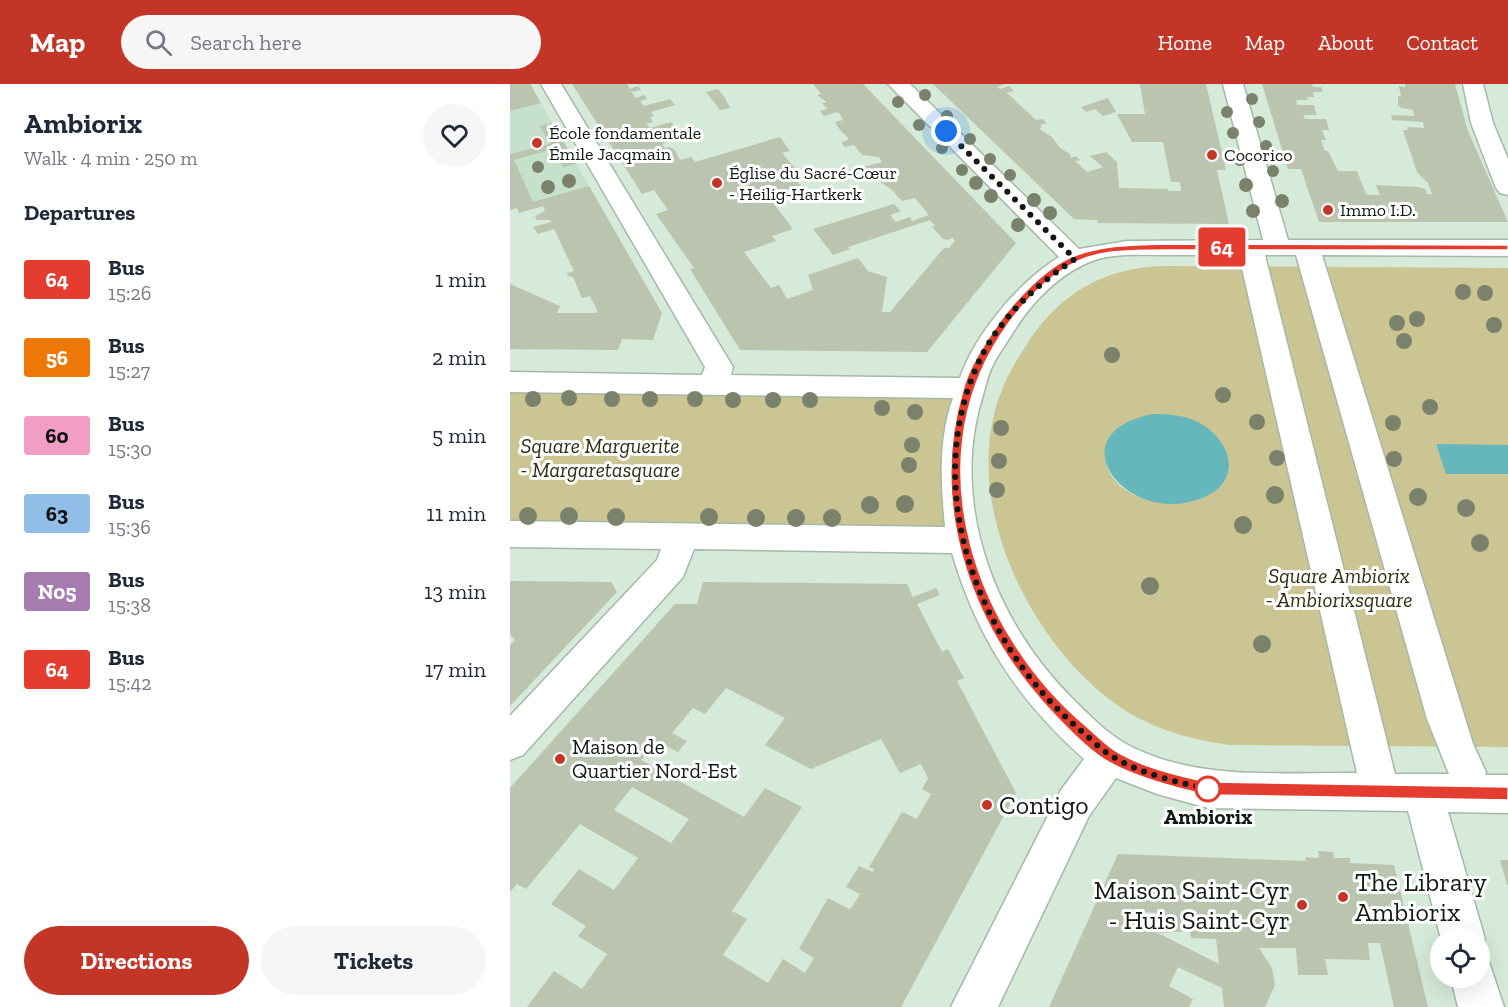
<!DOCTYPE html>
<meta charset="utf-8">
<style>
body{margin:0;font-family:"Zilla Slab",serif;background:#f6f6f7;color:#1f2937;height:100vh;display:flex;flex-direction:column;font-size:22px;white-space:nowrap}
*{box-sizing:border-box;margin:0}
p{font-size:20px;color:#747a83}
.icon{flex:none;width:33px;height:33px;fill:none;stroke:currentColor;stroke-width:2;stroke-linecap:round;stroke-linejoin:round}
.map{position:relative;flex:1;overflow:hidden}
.drawer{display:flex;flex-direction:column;background:#fff;width:510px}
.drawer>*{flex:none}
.badge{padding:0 12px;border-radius:4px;font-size:21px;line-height:39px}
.controls{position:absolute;left:920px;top:844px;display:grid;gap:12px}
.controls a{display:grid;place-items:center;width:60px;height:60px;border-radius:50%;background:#fff;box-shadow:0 6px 24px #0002;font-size:30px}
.you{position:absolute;width:30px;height:30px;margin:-15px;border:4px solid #fff;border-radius:50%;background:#1a73e8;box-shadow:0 0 0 9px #1a73e833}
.map>.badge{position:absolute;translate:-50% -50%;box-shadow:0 0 0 3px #fff}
h2{padding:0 24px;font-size:22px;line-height:54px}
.round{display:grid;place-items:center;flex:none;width:63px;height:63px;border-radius:32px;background:#f6f6f7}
.headline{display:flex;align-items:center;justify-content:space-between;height:102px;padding:0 24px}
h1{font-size:28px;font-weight:700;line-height:45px}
.button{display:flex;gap:12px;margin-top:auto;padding:12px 24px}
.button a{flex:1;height:69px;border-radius:36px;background:#c33627;color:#fff;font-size:24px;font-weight:700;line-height:69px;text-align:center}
.button a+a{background:#f6f6f7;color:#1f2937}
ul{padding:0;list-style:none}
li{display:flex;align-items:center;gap:18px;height:78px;padding:0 24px}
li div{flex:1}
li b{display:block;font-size:22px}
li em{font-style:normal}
li .badge{min-width:66px;font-weight:700;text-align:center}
header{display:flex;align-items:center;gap:36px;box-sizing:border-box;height:84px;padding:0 30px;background:#c33627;color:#fff}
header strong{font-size:28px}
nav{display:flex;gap:33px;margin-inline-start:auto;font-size:21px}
.search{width:420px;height:54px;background:#f6f6f7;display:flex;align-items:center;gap:15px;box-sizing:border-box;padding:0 21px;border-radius:33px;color:#747a83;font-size:22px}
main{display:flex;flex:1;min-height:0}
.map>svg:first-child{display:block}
.built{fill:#c5e1cb}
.green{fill:#cac592;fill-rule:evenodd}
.water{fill:#66b7bc}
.building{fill:#bac4ae;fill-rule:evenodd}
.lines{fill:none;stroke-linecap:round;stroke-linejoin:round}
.minor-casing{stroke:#a4b9a8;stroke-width:3}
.minor{fill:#fff;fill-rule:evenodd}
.tree{fill:#7a826b}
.line{fill:#e43c2e;stroke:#fff;stroke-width:1.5}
.walk{stroke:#111913;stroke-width:6;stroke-dasharray:0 10.8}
.poi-dot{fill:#c33627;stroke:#fff;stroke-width:2}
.stop-dot{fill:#fff;stroke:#e43c2e;stroke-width:3}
.labels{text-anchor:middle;stroke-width:6;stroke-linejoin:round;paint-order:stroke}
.far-poi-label{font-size:18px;fill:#111913;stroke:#fff;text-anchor:start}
.park-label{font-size:21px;font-style:italic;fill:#302d11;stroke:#fff}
.poi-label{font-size:21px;fill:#111913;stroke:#fff;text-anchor:start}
.stop-label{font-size:21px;font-weight:bold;fill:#111913;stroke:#fff}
.near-poi-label{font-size:26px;fill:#111913;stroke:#fff;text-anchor:start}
</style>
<header>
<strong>Map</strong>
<div class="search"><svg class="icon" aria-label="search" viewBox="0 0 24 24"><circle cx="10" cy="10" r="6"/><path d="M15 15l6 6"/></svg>Search here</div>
<nav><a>Home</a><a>Map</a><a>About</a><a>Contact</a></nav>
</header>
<main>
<section class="drawer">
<div class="headline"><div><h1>Ambiorix</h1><p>Walk · 4 min · 250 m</p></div><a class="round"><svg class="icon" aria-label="heart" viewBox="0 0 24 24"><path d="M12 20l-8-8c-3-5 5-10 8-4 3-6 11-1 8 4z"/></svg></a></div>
<h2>Departures</h2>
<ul>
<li><span class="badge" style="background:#e43c2e;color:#fff">64</span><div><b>Bus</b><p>15:26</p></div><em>1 min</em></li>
<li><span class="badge" style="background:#ed7807;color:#fff">56</span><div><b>Bus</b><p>15:27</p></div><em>2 min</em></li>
<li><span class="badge" style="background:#f29dc3;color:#111">60</span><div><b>Bus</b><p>15:30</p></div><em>5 min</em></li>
<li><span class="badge" style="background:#91bee7;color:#111">63</span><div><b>Bus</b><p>15:36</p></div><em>11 min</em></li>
<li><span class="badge" style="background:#a67cb0;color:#fff">N05</span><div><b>Bus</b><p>15:38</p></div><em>13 min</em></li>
<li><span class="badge" style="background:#e43c2e;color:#fff">64</span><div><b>Bus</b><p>15:42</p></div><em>17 min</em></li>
</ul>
<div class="button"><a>Directions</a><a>Tickets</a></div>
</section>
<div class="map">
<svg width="998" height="923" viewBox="0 0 998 923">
<rect width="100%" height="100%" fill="#d5ead9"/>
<path class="built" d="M31,19L79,102L0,126V27Z"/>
<path class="green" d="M655,182L998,184V361H926L937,390H998V663L720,661C677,655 634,643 599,615C521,555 461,433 483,335C489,306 503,281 519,257C551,208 597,183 655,182ZM595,363L685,417C648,425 591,411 595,363Z
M0,306L445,312L441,444L0,440Z"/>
<path class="water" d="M643,330C659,330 674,331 688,338C722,356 734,397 692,414C617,445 543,349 643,330Z
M926,360L998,361V390H936Z"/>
<path class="building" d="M0,0H20L31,19L0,27Z
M62,0H117L120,5L128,2L131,6L121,8L126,14L134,11L137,15L130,17L134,22L160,15L165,21L141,28L144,32L140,33L143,38L136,40L140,44L161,38L166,44L151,48L155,52L159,51L163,56L152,60L155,64L160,63L165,66L170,76L181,73L185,78L270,53L280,67L272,69L288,88L281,90L291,102L261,111L267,119L264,120L283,145L262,152L266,157L234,168L261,204L269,201L277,215L303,206L298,191L348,174L358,187L377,193L372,228H380L434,164H439L445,157L443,154L437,156L432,154L422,143L425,142L420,136L338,163L340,165L323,171L303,145L384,120L391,127L380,131L386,138L400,133L402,137L419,131L405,114L392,117L382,106L366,95L368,92L364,87L354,89L350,84L372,78L369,73L352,71L344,61L335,63L331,59L339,55L330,46L325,38L333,36L331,32L328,28L314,32L310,27L317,25L312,19L317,18L307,11L311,10L303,0H353L506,159L417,268L230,266L180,185L184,184L146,130L158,126L144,106L132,110Z
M423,0H495L487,3L490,5L499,2L504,7L497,9L526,36L532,35L537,39L530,41L532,44L529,45L542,53L550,64L560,70L561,74L566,72L570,76L565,77L577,88L593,83L580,72L596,68L607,78L609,104L657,105L659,107H671L670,98H661L653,58H622L607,30H635L630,0H696L716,86H707L719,140L588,139L587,136L564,135Z
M752,0H802L803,3H811L813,8H803L804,13H797L798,16H786L787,21H804L807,31H793L795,35H816L819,46H812L816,56H811L815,67H818L828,87H847L856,110L860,111H870L866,101L908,103L915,105L917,110H922L918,99L907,88L893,46H898L897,43L914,44L913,38L882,36L881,31L904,32L903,26L891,24L888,21V12L891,13L889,2L895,3V0H945L958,47L998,138H809L791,85H778Z
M208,5L215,14L220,24L210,26L196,8Z
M598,14L606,28L593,32L585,25L576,28L571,23Z
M43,39L66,80L53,83L43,65L4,76L23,118L79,102L152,229L143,256L112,255L108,266L0,265V200L50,222L47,229H86L87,226L80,212L72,214L63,193L58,192L57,189L64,187L44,145L28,150L23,143L41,138L40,136H27L25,132L35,127L33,122L9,129L7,124L0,126V70L40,60L30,42Z
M0,497L101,498L107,508L0,622V561L5,556L0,550Z
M193,498L397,500L403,513L426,504L430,511L407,520L432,568L438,565L454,594L447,597L506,709L391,923H17L44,887L72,905L97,870L68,852L76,842L41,820L69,785L104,806L128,774L70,740L16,805L7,800L0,808V704L165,520H187ZM216,604L275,634L255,661L301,685L371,655L390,689L411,680L418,694L412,705L421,710L407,735L392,728L359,783L364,785L363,788L349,782L336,803L350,810L342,823L339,825L318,814L289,865L304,874L295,889L273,875L258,899L213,871L237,835L222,827L292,723L255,704L234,733L131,676L147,657L168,668L177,657L162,649L183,624L195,630ZM122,703L179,735L161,759L104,726Z
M808,767L823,768L824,774H840V779L884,781L918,923H884L870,859H858L860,876L815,875L818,891H788L786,864H749L762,884L765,901L755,923H714L712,904L668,883L659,902L683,915L679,923H539L608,770L796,777L795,773L809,774ZM621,827L647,829L649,849L680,847L681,854L706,855L709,880L618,834Z
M990,776H998V801H997Z"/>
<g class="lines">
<g class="minor-casing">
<path id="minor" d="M31,0H51L223,283L221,291L450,294C465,250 510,197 549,173L378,0H400L569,165L617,157L753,156L713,0H733L778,156H998V172L812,171L963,660L976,688L975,691H998V729L938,728L975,855L969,869V855H931L898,727L698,724L647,710L606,694L579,732L488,923H441L551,706L574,675C508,616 467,554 442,469L184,465L173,493L13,671L0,676V632L147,476L151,465L0,463V437L435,443C431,398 428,357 443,314L0,308V288L192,291L195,283ZM653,171H729L847,689C774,688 692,697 624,664C600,653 580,632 561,613C484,536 439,418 473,311C476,301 478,290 483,281C488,270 496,260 502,250C521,219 550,188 585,176C606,169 631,171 653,171ZM755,171H786L917,635L939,690H885Z
M953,0H973L983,39L998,75V111L990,109L986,104L961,39Z
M969,874L979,878L994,923H948L941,894H969Z"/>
</g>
<use href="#minor" class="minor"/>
</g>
<g class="tree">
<circle cx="415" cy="11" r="6"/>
<circle cx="742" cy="15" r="6"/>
<circle cx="388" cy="18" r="6"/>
<circle cx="717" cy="28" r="6"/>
<circle cx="437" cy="32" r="6"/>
<circle cx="749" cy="38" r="6"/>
<circle cx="409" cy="41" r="6"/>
<circle cx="723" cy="49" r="6"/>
<circle cx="460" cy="55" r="6"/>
<circle cx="756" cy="62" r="6"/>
<circle cx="432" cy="64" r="6"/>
<circle cx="480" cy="75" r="6"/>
<circle cx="730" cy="76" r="6"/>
<circle cx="28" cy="83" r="6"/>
<circle cx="452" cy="86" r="6"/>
<circle cx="763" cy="87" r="6"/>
<circle cx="500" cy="91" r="6"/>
<circle cx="59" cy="97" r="7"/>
<circle cx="466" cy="99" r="7"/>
<circle cx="736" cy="101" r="7"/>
<circle cx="38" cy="103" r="7"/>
<circle cx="481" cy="112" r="7"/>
<circle cx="524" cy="116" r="7"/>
<circle cx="772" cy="117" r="7"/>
<circle cx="743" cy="127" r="7"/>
<circle cx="540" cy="129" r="7"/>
<circle cx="508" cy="141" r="7"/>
<circle cx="953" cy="208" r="8"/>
<circle cx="975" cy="209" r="8"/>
<circle cx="907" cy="235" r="8"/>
<circle cx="887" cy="239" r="8"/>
<circle cx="984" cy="241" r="8"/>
<circle cx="894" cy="257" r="8"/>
<circle cx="602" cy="271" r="8"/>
<circle cx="713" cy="311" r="8"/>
<circle cx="59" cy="314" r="8"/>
<circle cx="23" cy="315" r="8"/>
<circle cx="102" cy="315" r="8"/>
<circle cx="140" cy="315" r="8"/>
<circle cx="185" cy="315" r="8"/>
<circle cx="223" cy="316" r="8"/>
<circle cx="263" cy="316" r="8"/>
<circle cx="300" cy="316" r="8"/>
<circle cx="920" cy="323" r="8"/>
<circle cx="372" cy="324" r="8"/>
<circle cx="405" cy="328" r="8"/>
<circle cx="747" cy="338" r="8"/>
<circle cx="883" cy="339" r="8"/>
<circle cx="491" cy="344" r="8"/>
<circle cx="402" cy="361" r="8"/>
<circle cx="767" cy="374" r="8"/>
<circle cx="884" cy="375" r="8"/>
<circle cx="489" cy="377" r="8"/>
<circle cx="399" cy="381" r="8"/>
<circle cx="487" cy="406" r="8"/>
<circle cx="765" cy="411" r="9"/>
<circle cx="908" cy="413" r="9"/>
<circle cx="395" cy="420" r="9"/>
<circle cx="360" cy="421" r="9"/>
<circle cx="956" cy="424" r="9"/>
<circle cx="18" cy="432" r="9"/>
<circle cx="59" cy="432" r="9"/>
<circle cx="106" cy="433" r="9"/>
<circle cx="199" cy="433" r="9"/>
<circle cx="246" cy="434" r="9"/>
<circle cx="286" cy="434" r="9"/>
<circle cx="322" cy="434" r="9"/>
<circle cx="733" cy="441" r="9"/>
<circle cx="970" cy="459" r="9"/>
<circle cx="640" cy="502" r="9"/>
<circle cx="752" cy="560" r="9"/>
</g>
<path class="line" d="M653,160L998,161V166H653C625,167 594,165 568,177C537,192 508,223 490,252C407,381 466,549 576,642C585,650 594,659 604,666C628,682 669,692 698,698L998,703V716L698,711C665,704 624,693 595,676C573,662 549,636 532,617C457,532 420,417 453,306C459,284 472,264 484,246C501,220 535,183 564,172C593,161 622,161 653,160Z"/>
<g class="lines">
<path class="walk" d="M436,47L565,175C523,203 483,240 464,289C413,414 471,561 569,645C579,653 589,664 600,671C628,689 666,698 698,705"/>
</g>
<g class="poi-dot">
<circle cx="27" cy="59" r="6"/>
<circle cx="702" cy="71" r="6"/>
<circle cx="207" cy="99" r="6"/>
<circle cx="818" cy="126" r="6"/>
<circle cx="50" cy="675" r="6"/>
<circle cx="477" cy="721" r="6"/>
<circle cx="833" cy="813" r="6"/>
<circle cx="792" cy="821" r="6"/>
</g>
<circle class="stop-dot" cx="698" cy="705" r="12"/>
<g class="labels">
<g class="far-poi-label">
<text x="39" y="55">École fondamentale<tspan x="39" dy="21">Émile Jacqmain</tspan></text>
<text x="714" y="77">Cocorico</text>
<text x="219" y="95">Église du Sacré-Cœur<tspan x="219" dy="21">- Heilig-Hartkerk</tspan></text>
<text x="830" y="132">Immo I.D.</text>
</g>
<g class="park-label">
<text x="90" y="369">Square Marguerite<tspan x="90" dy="24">- Margaretasquare</tspan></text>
<text x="829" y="499">Square Ambiorix<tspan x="829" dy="24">- Ambiorixsquare</tspan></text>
</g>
<g class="poi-label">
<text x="62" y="670">Maison de<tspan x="62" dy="24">Quartier Nord-Est</tspan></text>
</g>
<g class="stop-label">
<text x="698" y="740">Ambiorix</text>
</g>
<g class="near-poi-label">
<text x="489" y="730">Contigo</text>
<text x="845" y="807">The Library<tspan x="845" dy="30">Ambiorix</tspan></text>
<text x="780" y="815" text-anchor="end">Maison Saint-Cyr<tspan x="780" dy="30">- Huis Saint-Cyr</tspan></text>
</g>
</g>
</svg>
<div class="controls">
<a><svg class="icon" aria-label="locate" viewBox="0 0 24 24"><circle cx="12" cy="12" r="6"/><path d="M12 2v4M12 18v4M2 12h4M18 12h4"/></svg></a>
</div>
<div class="you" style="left:436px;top:47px"></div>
<b class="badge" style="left:712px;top:163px;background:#e43c2e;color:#fff">64</b>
</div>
</main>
